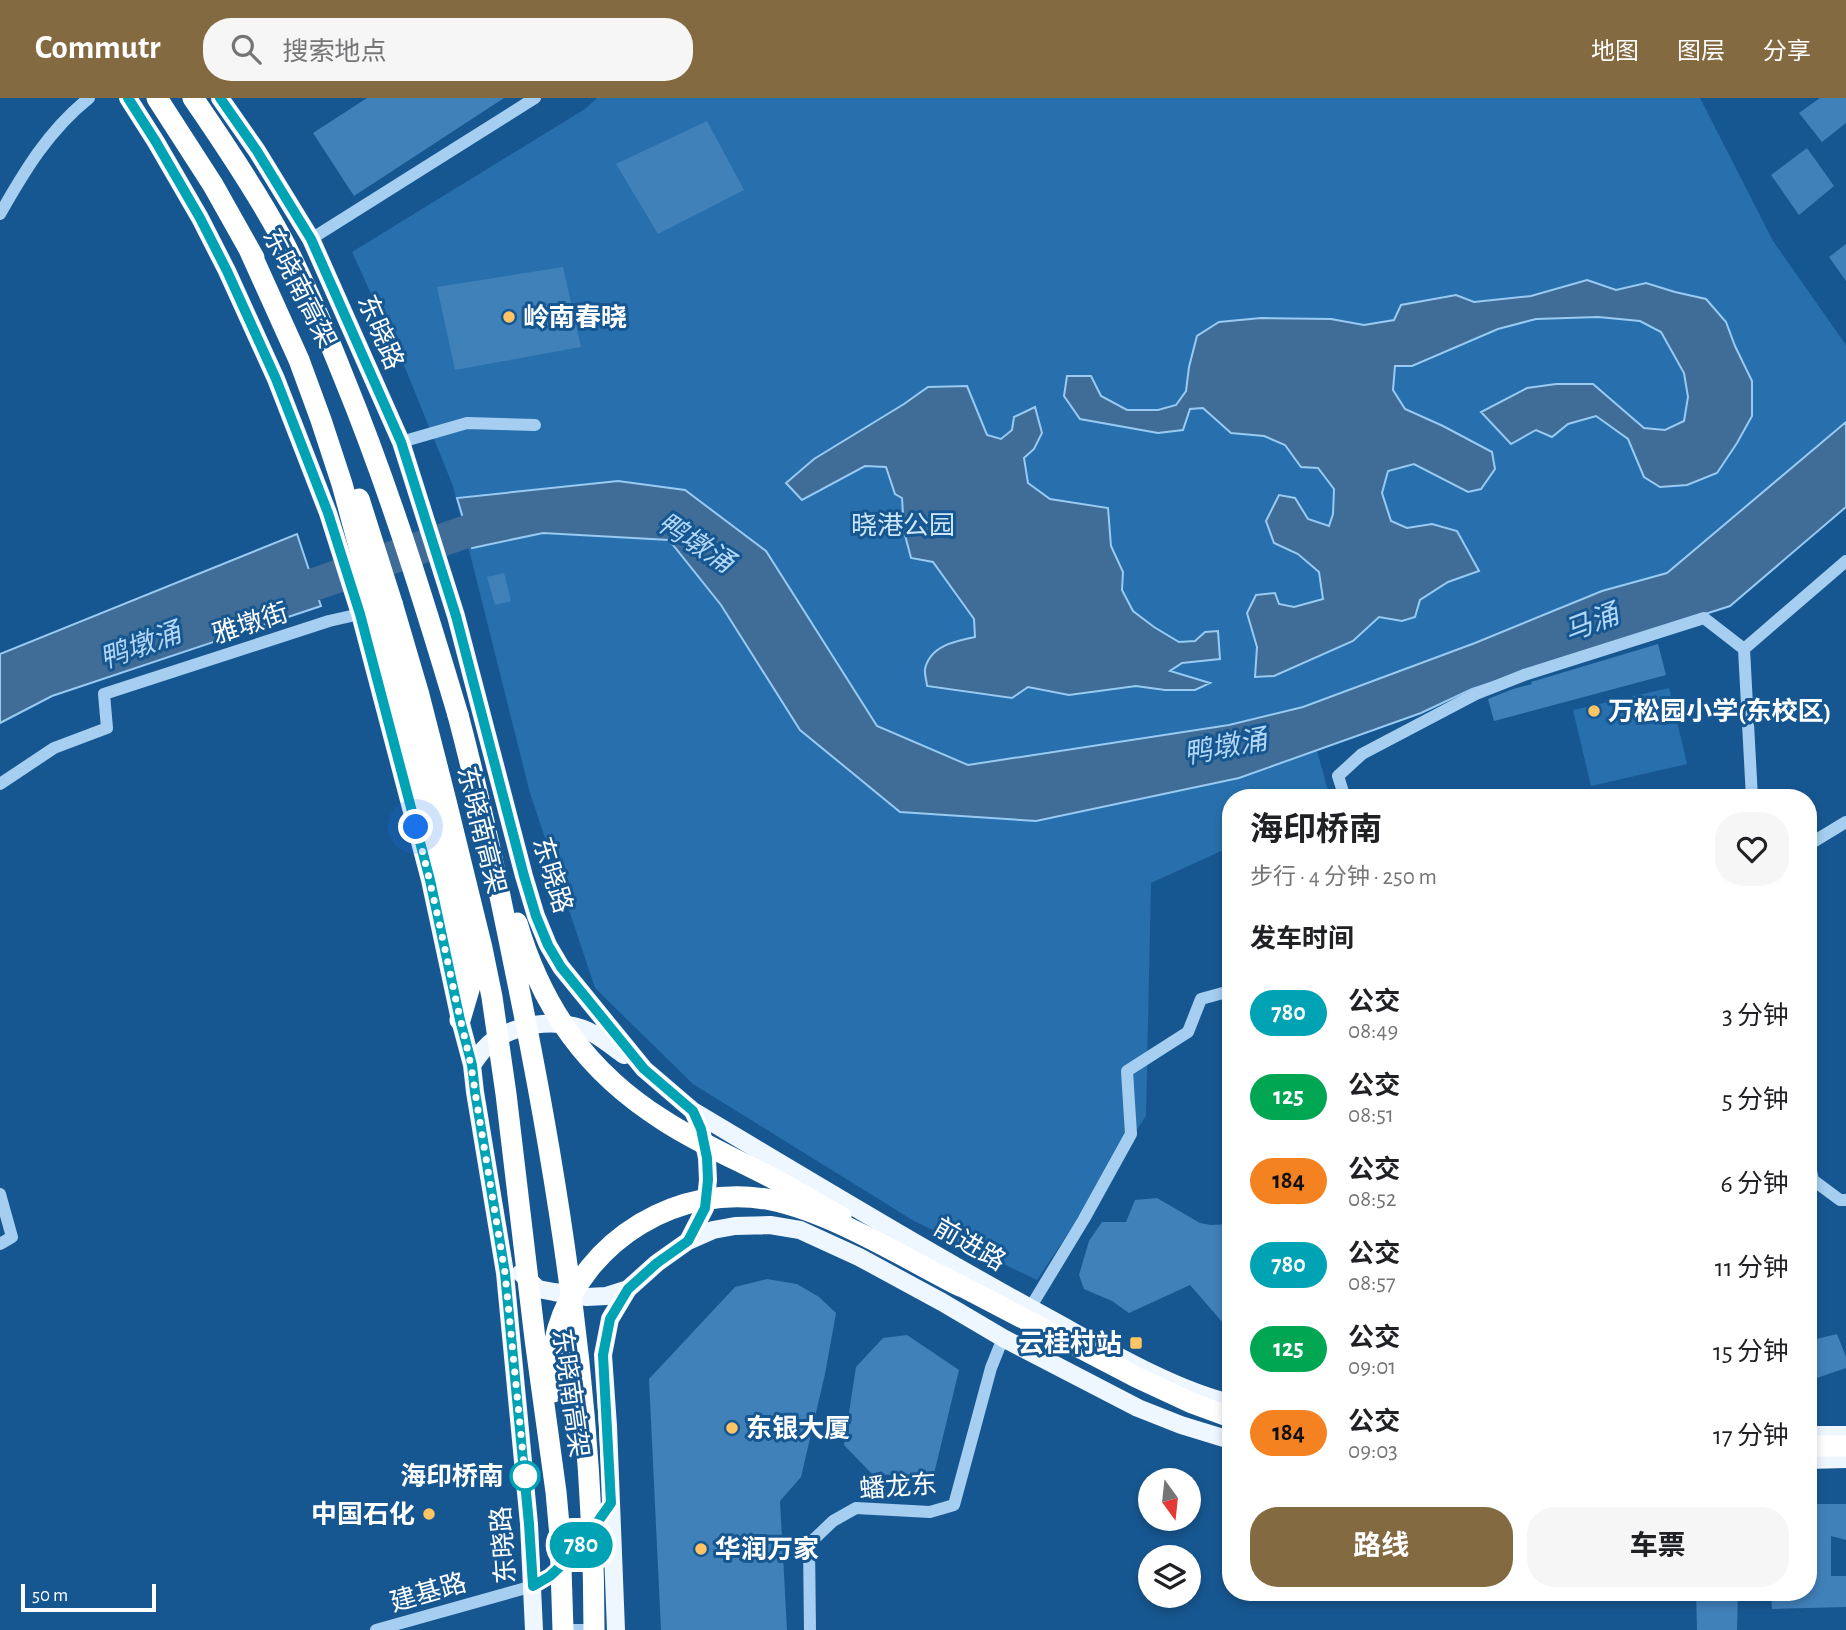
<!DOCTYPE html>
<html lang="zh">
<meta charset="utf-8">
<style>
body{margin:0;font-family:"Alegreya Sans","Noto Sans SC",sans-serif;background:#f6f6f6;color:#202124;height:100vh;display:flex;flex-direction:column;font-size:26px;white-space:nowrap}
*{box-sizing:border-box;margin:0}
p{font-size:23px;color:#757577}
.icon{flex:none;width:38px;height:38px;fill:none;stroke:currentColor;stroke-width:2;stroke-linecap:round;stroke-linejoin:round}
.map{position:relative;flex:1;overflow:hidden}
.details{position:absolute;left:1222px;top:691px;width:595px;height:812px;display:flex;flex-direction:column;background:#fff;border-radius:28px;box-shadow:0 4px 10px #0003}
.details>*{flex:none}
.badge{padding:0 14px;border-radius:23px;font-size:24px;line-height:46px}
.needle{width:46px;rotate:165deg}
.fabs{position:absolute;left:1138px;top:1370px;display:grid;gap:14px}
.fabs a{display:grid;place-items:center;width:63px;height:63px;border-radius:50%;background:#fff;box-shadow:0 4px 10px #0003;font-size:35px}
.scale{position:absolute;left:21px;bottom:18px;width:135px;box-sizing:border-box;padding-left:7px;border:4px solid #fff;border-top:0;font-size:19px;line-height:24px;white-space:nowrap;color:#fff;-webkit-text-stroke:5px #175791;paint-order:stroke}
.you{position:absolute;width:35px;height:35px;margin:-18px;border:5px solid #fff;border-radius:50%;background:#1a73e8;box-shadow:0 0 0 10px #1a73e833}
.map>.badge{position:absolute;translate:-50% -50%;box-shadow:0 0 0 4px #fff}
h2{padding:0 28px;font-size:26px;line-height:63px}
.round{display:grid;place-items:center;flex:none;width:74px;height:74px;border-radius:28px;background:#f6f6f6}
.summary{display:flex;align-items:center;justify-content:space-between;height:119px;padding:0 28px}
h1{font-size:33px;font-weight:700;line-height:52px}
.primary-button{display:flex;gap:14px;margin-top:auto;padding:14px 28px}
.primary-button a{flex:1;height:80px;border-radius:28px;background:#846a41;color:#fff;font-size:28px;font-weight:700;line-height:80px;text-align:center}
.primary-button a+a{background:#f6f6f6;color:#202124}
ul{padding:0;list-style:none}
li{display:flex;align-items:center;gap:21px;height:84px;padding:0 28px}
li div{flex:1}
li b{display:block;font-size:26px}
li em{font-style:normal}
li .badge{min-width:77px;font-weight:700;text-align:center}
header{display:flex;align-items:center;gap:42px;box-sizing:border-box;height:98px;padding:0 35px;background:#846a41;color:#fff}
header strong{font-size:33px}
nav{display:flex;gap:38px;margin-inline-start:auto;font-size:24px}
.search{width:490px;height:63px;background:#f6f6f6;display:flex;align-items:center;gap:18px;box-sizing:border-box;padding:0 24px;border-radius:28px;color:#757577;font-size:26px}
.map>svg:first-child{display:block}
.green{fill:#2770ad}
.water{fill:#406d97;stroke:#98caf2;stroke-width:2}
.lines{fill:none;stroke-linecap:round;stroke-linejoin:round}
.river{stroke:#406d97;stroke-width:33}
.building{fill:#4081b9}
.minor{stroke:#a5cef0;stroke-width:12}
.major{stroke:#eef6ff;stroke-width:18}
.highway{stroke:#fff;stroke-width:21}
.highway-bridge{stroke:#fff;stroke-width:21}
.line-casing{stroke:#fff;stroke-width:16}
.line{stroke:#00a3b4;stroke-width:10}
.walk{stroke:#fff;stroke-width:7;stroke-dasharray:0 12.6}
.poi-dot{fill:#ffc464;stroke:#175791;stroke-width:2.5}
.stop-dot{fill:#fff;stroke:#00a3b4;stroke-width:3.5}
.labels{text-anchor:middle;stroke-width:6;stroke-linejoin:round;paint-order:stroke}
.street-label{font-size:26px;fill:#fff;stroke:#175791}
.poi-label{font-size:26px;font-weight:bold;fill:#fff;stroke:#175791;text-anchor:start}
.park-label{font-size:26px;fill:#cce6fb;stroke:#175791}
.stop-label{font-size:26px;font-weight:bold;fill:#fff;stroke:#175791;text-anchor:end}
.water-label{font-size:28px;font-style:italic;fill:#b1d7f7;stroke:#175791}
</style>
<header>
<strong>Commutr</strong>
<div class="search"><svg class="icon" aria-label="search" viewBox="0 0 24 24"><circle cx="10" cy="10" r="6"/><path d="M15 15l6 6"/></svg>搜索地点</div>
<nav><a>地图</a><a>图层</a><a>分享</a></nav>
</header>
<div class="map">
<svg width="1846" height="1532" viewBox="0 0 1846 1532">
<rect width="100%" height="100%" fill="#175791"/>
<path class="green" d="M597,0H1700L1773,143L1846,247V324L1667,475L1602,493L1475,545L1311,631L1330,700H1230V749L1151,785L1146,1018L1037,1182L914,1123L693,986L595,890L530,695L453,388L406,272L352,154L585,11Z
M1669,590L1687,666L1591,688L1573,612Z"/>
<path class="water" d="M1587,182L1616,192L1646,185L1675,194L1706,201L1726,224L1735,248L1752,283V318L1737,345L1717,375L1687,387L1660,389L1644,379L1628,341L1596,318L1568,326L1552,339L1536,332L1511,346L1481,314L1527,290L1556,286H1593L1644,330L1665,332L1684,323L1688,299L1684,275L1661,234L1640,223L1598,219L1536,221L1498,231L1412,268H1395L1393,292L1405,311L1443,328L1492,354L1495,371L1481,391L1468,394L1414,366L1388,373L1382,395L1391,423L1407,430L1432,426L1457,433L1479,473L1448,484L1420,502L1415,519L1402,523L1379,519L1353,543L1274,578L1255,579L1257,549L1247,515L1256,497L1275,495L1279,506L1294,509L1323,501L1319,474L1298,456L1274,445L1266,423L1279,397L1295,400L1308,421L1329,428L1333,416L1334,391L1318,370L1301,369L1285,347L1264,338L1231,335L1203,310L1190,311L1183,332L1158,335L1080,321L1064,298L1067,278H1091L1101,298L1127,312H1158L1176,307L1186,293L1189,269L1197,238L1219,224L1261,220L1331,221L1364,227L1394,222L1401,207L1456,197L1474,204L1531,198Z
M967,288L987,337L1001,341L1012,332L1014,319L1035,309L1042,335L1034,351L1024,360L1028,385L1050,401L1108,410L1111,448L1123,474L1122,492L1133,513L1154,529L1179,544L1195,543L1205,534L1218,533L1220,561L1182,565L1170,573L1210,585L1195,592H1165L1136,588L1069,597L1028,589L1012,600L927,588C927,583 924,576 925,571C930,548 955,543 975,539L974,521L933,464L911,460L904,433L902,400L895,396L886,369L865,368L802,402L786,385L814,361L904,306L928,289Z
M1846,324V409L1730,508L1472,591L1421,615L1239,680L1036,723L900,714L800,632L721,507L669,442L543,435L472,450L457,400L618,383L685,392L766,453L877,628L968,667L1229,627L1303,609L1475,545L1602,493L1667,475Z
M297,436L321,508L52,598L0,625V556Z"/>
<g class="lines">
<path class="river" d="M272,501L509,419"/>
</g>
<path class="building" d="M367,0H504L354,98L313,35Z
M1820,0H1846V25L1822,44L1799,15Z
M707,23L744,92L658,136L616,66Z
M1807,50L1834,88L1799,117L1771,77Z
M1846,146V183L1829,159Z
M563,169L581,249L455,272L437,189Z
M504,475L511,503L495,507L487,479Z
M1658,546L1666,577L1494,623L1488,601L1513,591L1532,586L1531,584Z
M1157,1100L1200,1125L1211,1127L1230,1126V1233L1190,1187L1129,1215L1112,1203L1084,1191L1079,1177L1089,1143L1102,1124H1126L1135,1102Z
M767,1181L797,1186L819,1199L836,1215L825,1276L801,1379L780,1403L787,1532H661L649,1281L735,1189Z
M1837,1236L1846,1259V1270L1808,1283V1243Z
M907,1237L959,1272L934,1376L873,1377L844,1347L856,1269L883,1240Z
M1808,1406H1846V1442L1831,1438V1478H1846V1509L1772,1511L1771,1494H1808Z
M1696,1494H1738L1737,1532H1697Z"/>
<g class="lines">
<path class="minor" d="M0,116C25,72 49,32 89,0
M311,141L535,0
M401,344L467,325L535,327
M1744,551L1752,700
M1744,551L1846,463
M0,686L54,650L107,630L104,596L329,523L360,516
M1345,700L1338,678L1362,656L1476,596L1524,577L1704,520L1744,551
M1808,747L1846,724
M1808,1060L1813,1082L1840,1102H1846
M0,1096L12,1139L0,1146
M1030,1210L1084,1121L1131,1036L1127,973L1188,934L1201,901L1230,893
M376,1532L533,1488C572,1465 586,1441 611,1405
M572,1532H590
M810,1532L809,1446L833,1423L856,1410L930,1414L954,1407L991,1270L1003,1240"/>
<path class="major" d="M128,0L156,44L200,120L227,173L276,281L328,415L360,516L430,782L460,922L472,967L475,994L505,1175L529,1426L534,1532
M220,0L257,53L311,141L401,344L456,518L524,778L536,818L548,847L561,869L644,971L693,1013L701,1031L707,1060L708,1082L705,1110L688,1143L657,1165L628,1191L610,1221L603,1257L608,1328L616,1532
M472,967C478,958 485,948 494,942C518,927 549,921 577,929C594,933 610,947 624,957
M693,1013C812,1084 931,1156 1052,1222C1105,1251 1172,1291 1230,1305
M688,1143L713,1132L735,1128L770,1127L800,1132L859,1159L942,1204L1003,1240L1138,1310L1181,1327L1230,1342
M521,1175L538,1191L554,1194L587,1199L606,1198L628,1191
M1808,1337H1846
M1808,1362L1846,1361"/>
<path class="highway" d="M157,0L213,87L254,160
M193,0C224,45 255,91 281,139C305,185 325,232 344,280C389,390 424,503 458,617
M248,149L299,262L321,322L342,386L376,511L421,682L470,888L460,922
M359,401L392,505
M776,1082L841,1119
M944,1179L1136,1279L1192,1305L1230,1319
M1808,1348H1846"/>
<path class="highway-bridge" d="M392,505L419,597L446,703L482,850L492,899L506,996L535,1241L556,1394L560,1438L563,1532
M458,617C481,704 499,792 517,881C561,1095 594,1313 594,1532
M517,825C542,910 587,974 663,1022C698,1045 738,1062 776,1082
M553,1294C553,1273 552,1251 558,1230C585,1141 680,1084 771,1102C833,1115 903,1159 960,1188"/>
</g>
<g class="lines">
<g class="line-casing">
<path id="line" d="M128,0L156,44L200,120L227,173L276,281L328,415L360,516L430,782L460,922L472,967L475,994L505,1175L529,1426L533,1488L550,1478L577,1453L611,1405L603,1257L610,1221L628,1191L657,1165L688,1143L705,1110L708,1082L707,1060L701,1031L693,1013L644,971L561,869L548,847L536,818L524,778L456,518L401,344L311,141L257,53L220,0"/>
</g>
<use href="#line" class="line"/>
<path class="walk" d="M416,729C431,784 442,838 454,893C461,927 471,960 475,994L505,1175L525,1378"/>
</g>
<g class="poi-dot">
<circle cx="509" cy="219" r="7"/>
<circle cx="1594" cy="613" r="7"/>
<rect x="1129" y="1238" width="14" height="14" rx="3.5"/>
<circle cx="732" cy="1330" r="7"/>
<circle cx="429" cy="1416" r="7"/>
<circle cx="701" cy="1451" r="7"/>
</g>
<circle class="stop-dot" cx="525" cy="1378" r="14"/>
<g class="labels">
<g class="street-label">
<text transform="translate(300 190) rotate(63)" y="9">东晓南高架</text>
<text transform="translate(381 234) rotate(67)" y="9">东晓路</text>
<text transform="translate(250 525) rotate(-18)" y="9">雅墩街</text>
<text transform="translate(482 732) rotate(76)" y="9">东晓南高架</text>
<text transform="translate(553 777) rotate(73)" y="9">东晓路</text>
<text transform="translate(970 1146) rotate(30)" y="9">前进路</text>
<text transform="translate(571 1295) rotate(82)" y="9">东晓南高架</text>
<text transform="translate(898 1388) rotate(-4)" y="9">蟠龙东</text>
<text transform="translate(503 1447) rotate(-94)" y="9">东晓路</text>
<text transform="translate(428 1494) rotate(-16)" y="9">建基路</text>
</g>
<g class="poi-label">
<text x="523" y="228">岭南春晓</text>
<text x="1608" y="622">万松园小学(东校区)</text>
<text x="1122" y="1254" text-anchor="end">云桂村站</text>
<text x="746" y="1339">东银大厦</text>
<text x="415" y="1425" text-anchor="end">中国石化</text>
<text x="715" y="1460">华润万家</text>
</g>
<g class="park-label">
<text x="903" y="436">晓港公园</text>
</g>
<g class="stop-label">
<text x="504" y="1387">海印桥南</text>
</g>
<g class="water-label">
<text transform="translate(696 444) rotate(33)" y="10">鸭墩涌</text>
<text transform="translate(1591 524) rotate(-21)" y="10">马涌</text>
<text transform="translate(140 547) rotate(-20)" y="10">鸭墩涌</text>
<text transform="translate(1225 648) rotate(-11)" y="10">鸭墩涌</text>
</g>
</g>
</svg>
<div class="fabs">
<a><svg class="needle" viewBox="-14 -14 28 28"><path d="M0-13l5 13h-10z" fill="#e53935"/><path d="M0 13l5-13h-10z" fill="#757577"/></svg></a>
<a><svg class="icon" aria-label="layers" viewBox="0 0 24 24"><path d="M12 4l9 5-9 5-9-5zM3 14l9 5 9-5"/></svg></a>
</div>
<div class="scale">50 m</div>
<div class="you" style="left:416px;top:729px"></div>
<b class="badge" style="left:581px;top:1447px;background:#00a3b4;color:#fff">780</b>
<section class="details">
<div class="summary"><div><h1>海印桥南</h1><p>步行 · 4 分钟 · 250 m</p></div><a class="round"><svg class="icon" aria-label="heart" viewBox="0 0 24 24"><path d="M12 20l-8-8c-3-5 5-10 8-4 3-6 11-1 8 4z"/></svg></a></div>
<h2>发车时间</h2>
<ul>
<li><span class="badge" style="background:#00a3b4;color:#fff">780</span><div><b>公交</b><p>08:49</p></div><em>3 分钟</em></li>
<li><span class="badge" style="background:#00a651;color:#fff">125</span><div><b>公交</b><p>08:51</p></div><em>5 分钟</em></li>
<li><span class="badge" style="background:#f58220;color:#111">184</span><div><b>公交</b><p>08:52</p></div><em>6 分钟</em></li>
<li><span class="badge" style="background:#00a3b4;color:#fff">780</span><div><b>公交</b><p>08:57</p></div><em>11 分钟</em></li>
<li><span class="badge" style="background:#00a651;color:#fff">125</span><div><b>公交</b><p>09:01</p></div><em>15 分钟</em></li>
<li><span class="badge" style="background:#f58220;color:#111">184</span><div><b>公交</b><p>09:03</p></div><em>17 分钟</em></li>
</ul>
<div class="primary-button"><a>路线</a><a>车票</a></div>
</section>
</div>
